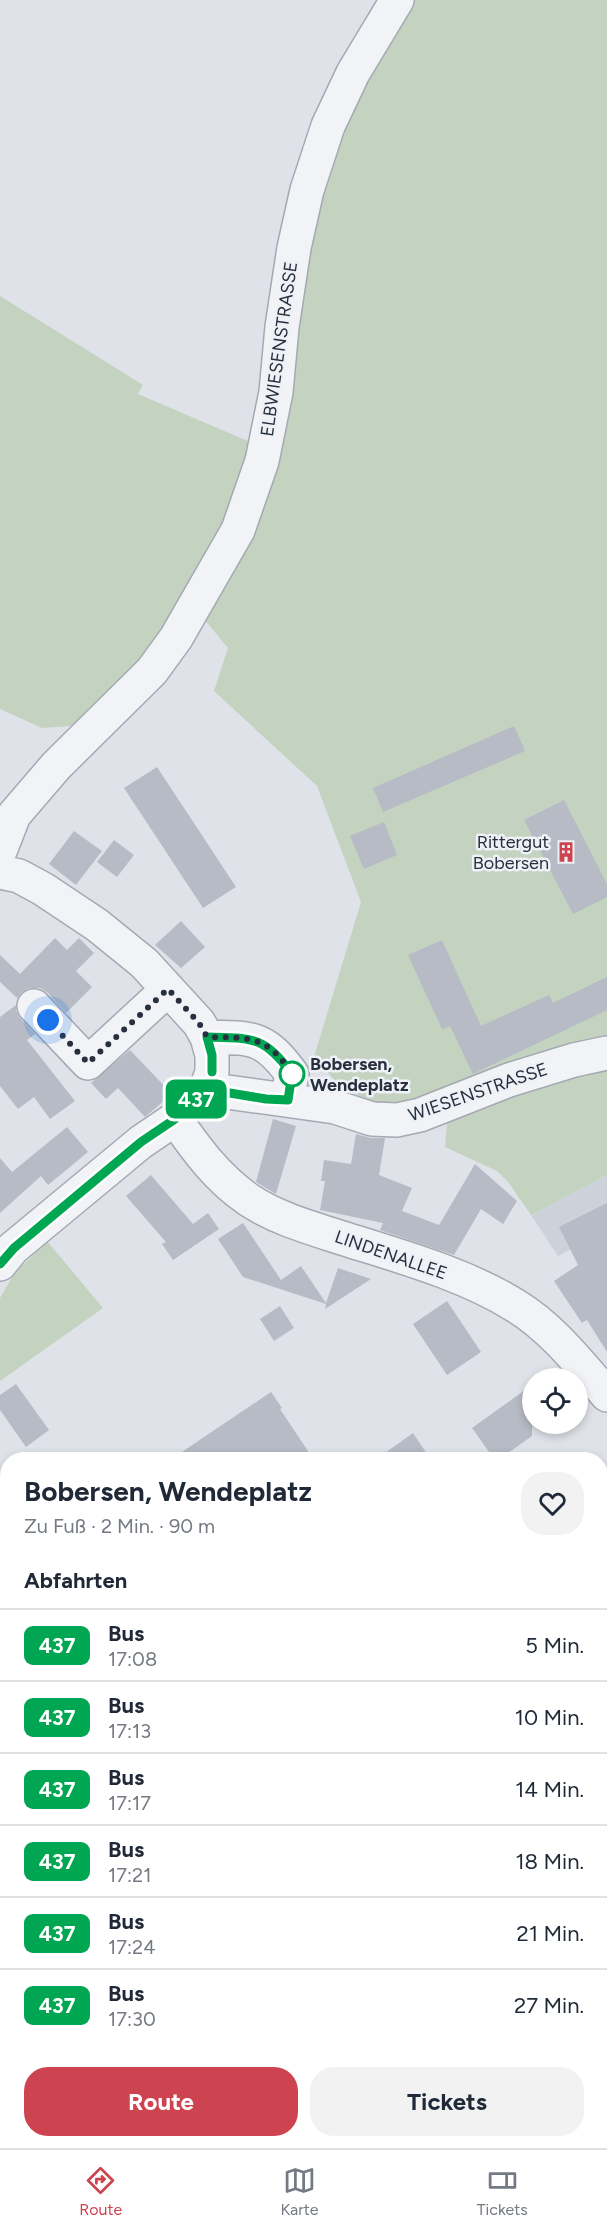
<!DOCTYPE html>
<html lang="de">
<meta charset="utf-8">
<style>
body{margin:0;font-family:Figtree,sans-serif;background:#f2f2f3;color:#1f2937;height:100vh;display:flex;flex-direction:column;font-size:22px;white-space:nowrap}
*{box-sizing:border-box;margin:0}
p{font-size:20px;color:#747a83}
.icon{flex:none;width:33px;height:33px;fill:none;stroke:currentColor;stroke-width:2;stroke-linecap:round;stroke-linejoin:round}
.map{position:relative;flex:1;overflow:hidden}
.drawer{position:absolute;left:0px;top:1452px;width:608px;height:696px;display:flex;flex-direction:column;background:#fff;border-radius:24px 24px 0 0;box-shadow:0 3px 9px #0003}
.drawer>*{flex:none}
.badge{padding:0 12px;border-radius:9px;font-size:21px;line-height:39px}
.fabs{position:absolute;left:522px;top:1368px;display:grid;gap:12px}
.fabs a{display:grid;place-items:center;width:66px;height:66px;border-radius:50%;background:#fff;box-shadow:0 3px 9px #0003;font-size:30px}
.you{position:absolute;width:30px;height:30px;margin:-15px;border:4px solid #fff;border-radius:50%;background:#1a73e8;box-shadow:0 0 0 9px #1a73e833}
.map>.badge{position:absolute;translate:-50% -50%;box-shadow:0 0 0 3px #fff}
h2{padding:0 24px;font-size:22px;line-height:54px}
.round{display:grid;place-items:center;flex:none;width:63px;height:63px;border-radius:24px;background:#f2f2f3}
.headline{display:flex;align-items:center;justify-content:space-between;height:102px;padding:0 24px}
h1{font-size:28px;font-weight:700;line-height:45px}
.action{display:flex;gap:12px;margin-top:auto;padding:12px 24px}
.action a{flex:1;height:69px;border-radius:24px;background:#ce4350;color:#fff;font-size:24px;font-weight:700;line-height:69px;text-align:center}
.action a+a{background:#f2f2f3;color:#1f2937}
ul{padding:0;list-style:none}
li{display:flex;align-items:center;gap:18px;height:72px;padding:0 24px;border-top:2px solid #e0e1e3}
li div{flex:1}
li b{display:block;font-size:22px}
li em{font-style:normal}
li .badge{min-width:66px;font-weight:700;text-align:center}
.menu{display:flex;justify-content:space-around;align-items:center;height:84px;border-top:2px solid #e0e1e3;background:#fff;font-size:16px;color:#747a83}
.menu a{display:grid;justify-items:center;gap:3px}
.menu .active{color:#ce4350}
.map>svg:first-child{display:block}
.built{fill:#cdd1da}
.green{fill:#c4d2c0}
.building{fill:#b6bbc5}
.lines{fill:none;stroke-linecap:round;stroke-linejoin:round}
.minor-casing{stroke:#a4a9b2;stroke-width:36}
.path{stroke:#bdc0c7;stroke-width:4;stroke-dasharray:4.5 4.5;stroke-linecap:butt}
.minor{stroke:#f2f3f7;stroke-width:33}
.line-casing{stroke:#fff;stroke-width:14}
.line{stroke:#00a651;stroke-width:9}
.walk{stroke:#282f3f;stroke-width:6;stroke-dasharray:0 10.8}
.stop-dot{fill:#fff;stroke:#00a651;stroke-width:3}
.labels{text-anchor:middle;stroke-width:5;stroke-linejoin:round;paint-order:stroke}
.street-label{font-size:18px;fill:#282f3f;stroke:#eef1f6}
.poi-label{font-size:18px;fill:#282f3f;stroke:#eef1f6;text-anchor:end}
.stop-label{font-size:18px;font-weight:bold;fill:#282f3f;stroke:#eef1f6;text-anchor:start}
</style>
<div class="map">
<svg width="607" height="2148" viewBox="0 0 607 2148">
<rect width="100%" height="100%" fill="#dfe2e8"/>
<path class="built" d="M607,1175V1230L558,1256L531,1215Z"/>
<path class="green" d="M409,0H607V1037L447,1086L405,1106L371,1103L338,1084L314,1057L361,902L317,786L214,691L228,648L199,613L242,538L332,132Z
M0,296L143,385L138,394L250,442L226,533L168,633L84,725L42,728L0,709Z
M607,1064V1175L531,1215L508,1182L497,1171L445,1147L448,1112Z
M47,1241L103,1308L0,1381V1298L14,1274Z
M0,1648L7,1671V1724L0,1699Z
M607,1780V2028L600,2019V1785Z"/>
<path class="building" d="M514,726L525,751L383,812L373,788Z
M157,767L236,887L203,908L124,788Z
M564,800L607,884V897L573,914L524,820Z
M384,822L397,855L364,869L350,836Z
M74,831L102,851L76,885L49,864Z
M114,840L134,855L117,877L97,862Z
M181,921L205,947L181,968L155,945Z
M55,938L67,950L79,938L94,953L76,971L92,987L66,1013L48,993L40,988H29L22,992L17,998L0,982V955L20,974Z
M442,940L481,1026L549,995L553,1003L607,977V1010L473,1074L450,1026L442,1029L408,955Z
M16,1005V1011L20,1018L35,1034L27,1040L75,1101L50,1119L34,1097L18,1109L0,1086V1017Z
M130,1050L172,1094L145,1117L118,1088L106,1099L91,1083Z
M273,1119L296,1126L276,1194L256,1182Z
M67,1127L88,1152L48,1185L41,1176L0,1213V1158L12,1172Z
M356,1134L371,1138H385L379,1175L412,1188L402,1211L439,1225L475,1164L517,1201L503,1224L481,1209L454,1255L380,1230L383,1223L320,1210L325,1181H321L324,1160L351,1164Z
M151,1175L193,1224L208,1213L219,1229L173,1260L162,1244L166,1242L126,1196Z
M607,1203V1352L587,1320L582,1323L554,1281L578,1265L559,1227Z
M243,1223L281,1280L301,1266L326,1303L338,1268L371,1279L325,1309L326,1304L243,1277L218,1239Z
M447,1301L481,1352L447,1375L413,1324Z
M280,1306L294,1328L274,1341L260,1319Z
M16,1384L49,1430L26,1447L0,1410V1395Z
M532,1385V1436L501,1458L497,1452L492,1456L472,1428Z
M271,1392L282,1408L280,1409L314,1460H170Z
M413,1433L431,1460H375Z"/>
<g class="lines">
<g class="minor-casing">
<path id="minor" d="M0,851L14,815L56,766L152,671L176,638L238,530L262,461L276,392L282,327L294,248L307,190L328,126L353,73L397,0
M0,872L19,876L43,889L97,925L144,963L199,1023L207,1037L212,1055V1072L206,1089L190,1105L175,1119L141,1142L13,1248L0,1264
M34,1006L88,1063L168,989
M207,1037C253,1038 264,1036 292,1074L287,1100
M206,1089L335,1107L372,1119L397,1120L420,1115L509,1080L574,1060L607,1053
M175,1119C197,1150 217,1178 249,1200C276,1218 311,1228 342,1238C399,1256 465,1274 516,1306C552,1328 580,1364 607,1395
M0,1612L8,1637
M600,1767L607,1762
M156,2140L157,2148"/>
</g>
<path class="path" d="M600,1882L607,1891"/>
<use href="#minor" class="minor"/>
</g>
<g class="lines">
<g class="line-casing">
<path id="line" d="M0,1264L14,1248L141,1142L175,1119L206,1089L266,1099L288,1100L292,1074C264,1036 253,1038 207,1037L212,1055V1072"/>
</g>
<use href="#line" class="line"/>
<path class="walk" d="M48,1020L88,1063L168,989L199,1023L207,1037C250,1038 267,1035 292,1074"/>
</g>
<defs>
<g id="building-bare" transform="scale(1.62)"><path d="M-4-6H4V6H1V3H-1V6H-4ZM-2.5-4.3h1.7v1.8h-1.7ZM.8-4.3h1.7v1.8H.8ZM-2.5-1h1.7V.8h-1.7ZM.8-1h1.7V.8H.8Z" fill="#ce4350" stroke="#eef1f6" stroke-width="2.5" paint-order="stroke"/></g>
</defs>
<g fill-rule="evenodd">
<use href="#building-bare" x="566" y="852"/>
</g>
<circle class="stop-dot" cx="292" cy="1074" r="12"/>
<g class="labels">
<g class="street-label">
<text transform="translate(279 349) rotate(-82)" y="6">ELBWIESENSTRASSE</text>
<text transform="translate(478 1092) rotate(-19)" y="6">WIESENSTRASSE</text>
<text transform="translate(391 1255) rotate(19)" y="6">LINDENALLEE</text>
</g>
<g class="poi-label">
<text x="549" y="848">Rittergut<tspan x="549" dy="21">Bobersen</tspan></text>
</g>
<g class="stop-label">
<text x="310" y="1070">Bobersen,<tspan x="310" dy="21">Wendeplatz</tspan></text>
</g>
</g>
</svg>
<div class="fabs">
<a><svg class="icon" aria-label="locate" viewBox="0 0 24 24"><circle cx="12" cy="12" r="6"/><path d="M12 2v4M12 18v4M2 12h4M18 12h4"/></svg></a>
</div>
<div class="you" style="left:48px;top:1020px"></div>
<b class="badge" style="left:196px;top:1099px;background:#00a651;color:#fff">437</b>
<section class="drawer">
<div class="headline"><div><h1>Bobersen, Wendeplatz</h1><p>Zu Fuß · 2 Min. · 90 m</p></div><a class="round"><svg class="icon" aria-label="heart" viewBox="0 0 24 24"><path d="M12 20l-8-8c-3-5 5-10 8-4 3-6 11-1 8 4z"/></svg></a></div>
<h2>Abfahrten</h2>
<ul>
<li><span class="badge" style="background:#00a651;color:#fff">437</span><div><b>Bus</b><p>17:08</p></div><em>5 Min.</em></li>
<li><span class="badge" style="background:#00a651;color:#fff">437</span><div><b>Bus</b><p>17:13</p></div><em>10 Min.</em></li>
<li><span class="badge" style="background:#00a651;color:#fff">437</span><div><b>Bus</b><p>17:17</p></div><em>14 Min.</em></li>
<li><span class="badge" style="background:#00a651;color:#fff">437</span><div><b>Bus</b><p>17:21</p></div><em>18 Min.</em></li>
<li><span class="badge" style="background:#00a651;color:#fff">437</span><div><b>Bus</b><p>17:24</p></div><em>21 Min.</em></li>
<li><span class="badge" style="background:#00a651;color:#fff">437</span><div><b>Bus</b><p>17:30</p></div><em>27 Min.</em></li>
</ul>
<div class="action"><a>Route</a><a>Tickets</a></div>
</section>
</div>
<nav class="menu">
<a class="active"><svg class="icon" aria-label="directions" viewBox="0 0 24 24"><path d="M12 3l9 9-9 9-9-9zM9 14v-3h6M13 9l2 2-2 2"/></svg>Route</a>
<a><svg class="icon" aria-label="map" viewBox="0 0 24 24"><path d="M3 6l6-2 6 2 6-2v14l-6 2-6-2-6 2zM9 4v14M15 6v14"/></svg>Karte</a>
<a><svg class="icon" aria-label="tickets" viewBox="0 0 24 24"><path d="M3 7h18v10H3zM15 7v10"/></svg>Tickets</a>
</nav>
